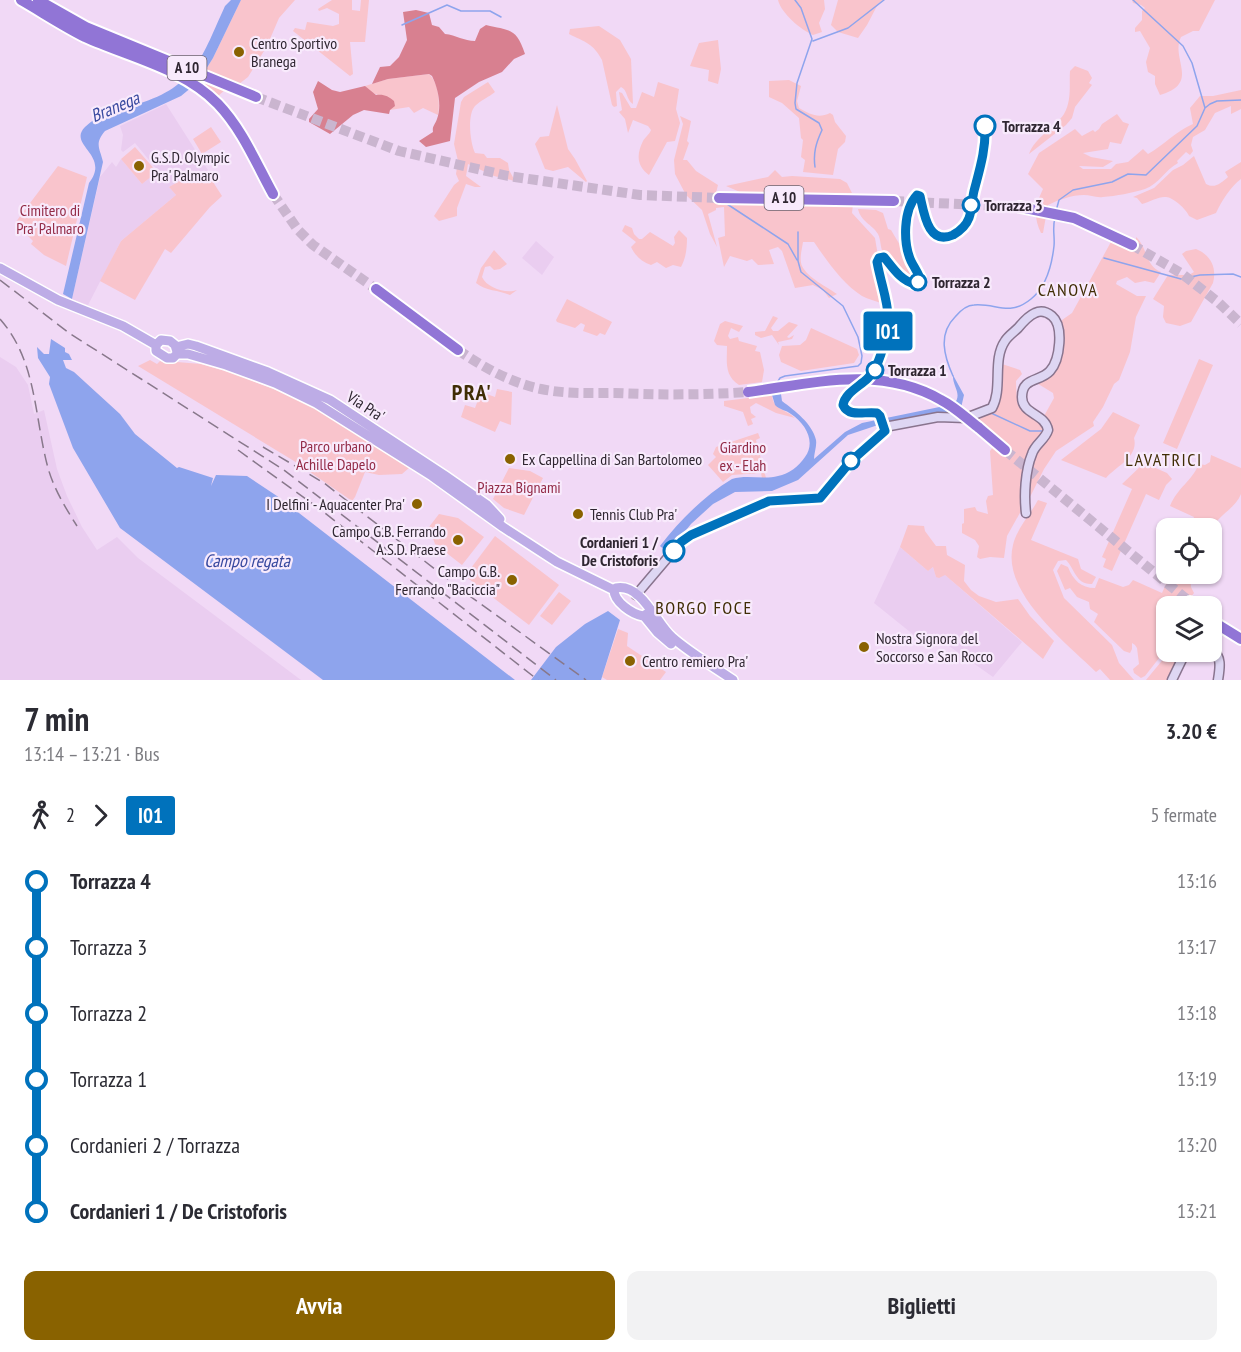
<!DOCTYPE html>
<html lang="it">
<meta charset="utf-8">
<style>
body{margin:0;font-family:"PT Sans Narrow",sans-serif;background:#f2f2f3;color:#2b2b33;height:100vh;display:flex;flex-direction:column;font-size:22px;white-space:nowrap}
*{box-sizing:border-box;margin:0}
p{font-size:20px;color:#7c7c81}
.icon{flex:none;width:33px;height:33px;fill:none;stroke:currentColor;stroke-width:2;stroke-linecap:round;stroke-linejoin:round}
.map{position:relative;height:680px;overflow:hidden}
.drawer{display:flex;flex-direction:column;background:#fff;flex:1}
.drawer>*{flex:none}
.badge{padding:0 12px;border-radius:4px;font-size:21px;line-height:39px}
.tools{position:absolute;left:1156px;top:518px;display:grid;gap:12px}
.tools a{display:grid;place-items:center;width:66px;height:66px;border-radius:12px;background:#fff;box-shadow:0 2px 4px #0004;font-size:30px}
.map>.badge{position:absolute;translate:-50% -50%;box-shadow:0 0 0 3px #fff}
.legs{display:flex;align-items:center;gap:9px;height:66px;padding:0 24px;font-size:20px}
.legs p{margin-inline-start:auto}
.headline{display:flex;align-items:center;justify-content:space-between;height:102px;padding:0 24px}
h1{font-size:33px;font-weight:700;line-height:45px}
.cta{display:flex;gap:12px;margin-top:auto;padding:12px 24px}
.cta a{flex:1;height:69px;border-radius:12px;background:#896200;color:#fff;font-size:24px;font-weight:700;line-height:69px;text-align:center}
.cta a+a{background:#f2f2f3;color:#2b2b33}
ul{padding:0 24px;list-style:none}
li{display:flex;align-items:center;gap:21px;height:66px;font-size:22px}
li i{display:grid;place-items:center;width:9px;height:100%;margin:0 8px;background:currentColor}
li i::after{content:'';width:15px;height:15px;margin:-8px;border:4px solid;border-radius:50%;background:#fff}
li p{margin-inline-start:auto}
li:first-child i{background:linear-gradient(#0000 50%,currentColor 0)}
li:last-child i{background:linear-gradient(currentColor 50%,#0000 0)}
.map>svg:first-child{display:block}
.built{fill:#eacdf0}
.green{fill:#f9c4cc}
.forest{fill:#d88090}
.water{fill:#8ea4ed}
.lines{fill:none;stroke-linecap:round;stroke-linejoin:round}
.stream{stroke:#8ea4ed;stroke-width:1.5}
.highway-tunnel{stroke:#cab5cf;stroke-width:10;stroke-dasharray:10 5;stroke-linecap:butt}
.secondary-casing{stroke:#89748e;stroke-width:11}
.primary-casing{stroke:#fff;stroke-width:12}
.highway-casing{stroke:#fff;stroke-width:14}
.secondary{stroke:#ded6f3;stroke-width:8}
.primary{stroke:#bdace6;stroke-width:9}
.highway{stroke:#9175d6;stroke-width:10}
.rail{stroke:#88788b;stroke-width:1.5;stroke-dasharray:12 6;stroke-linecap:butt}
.highway-bridge-casing{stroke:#fff;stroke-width:14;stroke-linecap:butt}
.highway-bridge{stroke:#9175d6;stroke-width:10}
.line-1-casing{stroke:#fff;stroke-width:14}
.line-1{stroke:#0072bc;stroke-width:9}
.poi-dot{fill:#896200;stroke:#f8eafc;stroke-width:2}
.stop-1-dot{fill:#fff;stroke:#0072bc;stroke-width:3}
.labels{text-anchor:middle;stroke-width:4.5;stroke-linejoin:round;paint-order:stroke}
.shield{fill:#f8eafc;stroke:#6b616e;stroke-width:1.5}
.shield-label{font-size:15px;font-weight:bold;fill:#2f2631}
.poi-label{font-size:16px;fill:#2f2631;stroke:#f8eafc;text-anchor:start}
.stop-label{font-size:16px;font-weight:bold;fill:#2f2631;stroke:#f8eafc;text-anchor:start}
.park-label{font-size:16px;fill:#932b47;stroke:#f8eafc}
.street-label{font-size:16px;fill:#2f2631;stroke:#f8eafc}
.water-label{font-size:18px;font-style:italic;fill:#38499f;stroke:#f8eafc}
.neighbourhood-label{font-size:18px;letter-spacing:1.5px;fill:#402d05;stroke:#f8eafc}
.district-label{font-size:22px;font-weight:bold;letter-spacing:1.5px;fill:#402d05;stroke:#f8eafc}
</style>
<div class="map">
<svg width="1241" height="680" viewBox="0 0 1241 680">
<rect width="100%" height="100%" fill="#f1d9f6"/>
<path class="built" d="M166,104L208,170L196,178L193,173L169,187L176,195L121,241L88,305L74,300L72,299L100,177L112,162L116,167L121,159L142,184L158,171L135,143L123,152L121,150L123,135L120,126Z
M536,241L554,257L542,275L522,258Z
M0,357L16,367L28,385L34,414L44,410L57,469L67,496L82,527L97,550L117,537L138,558L301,680H0Z
M900,547L928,571L933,567L936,577L944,574L1022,642L993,677L939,639L930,648L874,603Z"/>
<path class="green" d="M241,0H295L279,18L267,46L248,77L239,84L226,89L217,97L198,82L213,58Z
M332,0H352V10L360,11L361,0H369L365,42H350L353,74L350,76L293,31L295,28L305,30L307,22L333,26L339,24V14L327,8L319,11L318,9Z
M778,0H824L825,9L819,23L822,32L813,35C801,30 781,13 778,0Z
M838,0H883L878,4L867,25L858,38L838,32L831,25Z
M1132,0H1215L1199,31H1193L1181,37C1170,59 1201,83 1160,95L1155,84V76L1148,72L1146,62L1150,48L1140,31L1135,32V28L1142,20V11L1145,8L1141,5L1133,3Z
M599,26L620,40L631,59L633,104C626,100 628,90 621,87L616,92L617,106L614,107L612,105L602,60C593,43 585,42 569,34L570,29Z
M718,40L721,69L718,84L708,81L709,70L690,66L699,43Z
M1075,66L1088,71L1092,78L1089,83L1092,85L1075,107L1072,118L1066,125L1029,154C1035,137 1054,129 1064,114C1072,100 1069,85 1070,71Z
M429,74C439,83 440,103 438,115L423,108L414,113L409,107L390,110L378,95L370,92L365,86L388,79Z
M789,80L801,86L797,101L799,108C810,114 818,119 830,113L833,115L835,122L846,136L845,142L838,149L833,175L803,172L805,160L801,157L803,140L801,138L799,118L782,103L769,97V81Z
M488,82L495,92C489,97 481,100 475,106C467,115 470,142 475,153L484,154L487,158H500L508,163L509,170L515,181L494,176L468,164L466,176L481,187H475L466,184L457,208V216L439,221L434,216L454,185L459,181L456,174L458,161L454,144L461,102L464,97Z
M658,82L679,89L676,109L680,123L675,141L667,142L649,175C637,166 636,155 643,141C646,136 649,135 651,130L648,126L633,120L628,133L625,119L619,112L622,110L619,92L622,93L631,108H636L642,92L654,97Z
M1241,90V109L1231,114V106L1215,113L1205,130L1193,137L1191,145L1193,151L1190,155L1186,152L1177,161L1178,163C1165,170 1159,184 1145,189C1132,193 1116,196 1103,197C1096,198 1090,195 1084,195C1072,195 1058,200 1048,205L1043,233H1041C1033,216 1035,206 1043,189L1028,174L1039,153L1075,129L1082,136L1093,130L1095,132L1099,129L1102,124L1117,114L1123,122L1129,124L1121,144L1110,142L1108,149L1083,153L1091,157L1113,161L1103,167L1079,166L1083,169H1111L1116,164L1128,162L1143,149L1148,154C1164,145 1176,131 1193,124L1190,108L1200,96H1213Z
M557,105L568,149L575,159L587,181L586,182L568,167L553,171L545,169L535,144L540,137L549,136Z
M680,116L691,121L687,141L689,143L683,160H687L696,171L718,185L715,197L853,204L852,213L875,238L878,256L874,265L880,281L885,305C878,301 869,300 862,296C843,284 827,261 814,242H803C802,249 799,259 802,266C808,278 827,287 837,294L829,298L823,290L813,285L795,288L782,251L778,247L769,250L774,264L758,265L752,259L747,261L730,256L724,267L718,238L725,236L724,207L716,208V210L708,214L717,247L710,234L702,210L686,195L675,174L674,160L683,124Z
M211,127L221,142L202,154L193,139Z
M135,147L157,172L142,184L121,159Z
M1194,156L1206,184C1215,189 1221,183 1228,177L1225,172L1241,162V179C1231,186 1221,202 1216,213L1197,220L1189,216C1187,210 1173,197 1166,197C1160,196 1149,202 1142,204L1137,198L1133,197L1154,188L1173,170L1183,165Z
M58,166L87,177L66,266L44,255L31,244L33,241L15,223Z
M775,170L782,177L792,176L840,179L847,183L852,193L740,192L726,186L768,177Z
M206,171L222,196L210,207L171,253L165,249L135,300L100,281L121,241L176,195L169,187L193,173L197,178Z
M858,209L876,210L883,213L888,229L891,230L916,272V277L913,280C902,279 888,262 883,253C880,247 881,240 878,234C872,224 861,222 858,209Z
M625,225L632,228L634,234L639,239H642L650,232L673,246L675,243L674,237L679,230L687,238C687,248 686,258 681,267L673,265L666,268L657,262L651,265C641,262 635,255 631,247L636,242L622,231Z
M1136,237C1148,248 1145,266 1161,272L1154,283L1145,281L1135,283L1127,277L1117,281L1116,284L1137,296H1146L1136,317L1130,352L1119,380L1114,384L1103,407L1093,422L1094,426L1056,451L1044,469L1027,503L1033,458C1040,445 1051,440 1052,425L1044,416L1054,398L1053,393L1035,382L1056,371L1060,359L1062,320L1072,313L1112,240L1132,250L1136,244Z
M1196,249C1211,255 1217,268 1213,283L1191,322L1180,326L1166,323L1163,317L1164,306L1153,299L1168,275H1189L1194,272L1182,254L1186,251Z
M494,250L507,264L500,269L494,270L490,266L485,267L482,277C487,288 506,294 517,290L510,295C499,290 485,291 476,283L481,268Z
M567,299L612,322L605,335L600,333L597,336L583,331L585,325L581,323L575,328L557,322L556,320Z
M773,316L778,318L771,328L773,331H778L789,322L798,325L787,337L789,338L794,335L792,339L778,342L779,345L772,335L761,338L755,335V332L765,331Z
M725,321L743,326L739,332L731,328L728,336L730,339L738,337L739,341L757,346L755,351L760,352L764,370L762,382L739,385C724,375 727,362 727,346L717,345L714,341L720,324Z
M811,328L857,349L859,355L854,363L801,371L781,362L779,355L782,346L800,345L806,340Z
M1199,359L1213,365L1177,449L1163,443Z
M150,360L157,364L160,361L169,364L177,362L201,364L232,373L294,397L321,410L409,468L402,474L379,475L365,472L355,497L352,501L294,461L138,366Z
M1002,364L1020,370L1022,374L1016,381C1016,386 1017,402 1018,405C1023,417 1038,415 1045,432L1033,446L1021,511L1007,536L1004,558L990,557L980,559L977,557L979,546L975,540L962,533V524L964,523V509L975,507L977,511L988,514L986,501L988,496L993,495L990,451L993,447L1002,455L1010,446L979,420L993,409Z
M497,389L512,392L511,425L500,421L495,432L461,417L465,405L475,408L481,392L495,397Z
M772,395C773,410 786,409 795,418L776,413L756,403L750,407L751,413L756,417L751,419L753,424L748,426L743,412L724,406V401Z
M1113,412L1140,425L1134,438C1139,457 1116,466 1106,478L1061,460L1101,429Z
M758,433L760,438L756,440L766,478H762L761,473L732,475L723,482L708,465L716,457L713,454L716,447Z
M1211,455L1241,468C1241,476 1241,487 1241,494C1235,509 1218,515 1212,529L1190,528L1194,517L1170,506C1178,487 1191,482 1199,464L1205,465L1210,462Z
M1144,463L1167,473L1172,479L1166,485L1159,500L1146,494L1112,571L1103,567L1106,559L1102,557L1132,489L1122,484Z
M509,468L530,471L543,478L524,515L504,508L493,499Z
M1038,500L1047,503L1031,540L1078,559L1081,569L1096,577L1092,584C1076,585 1075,569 1066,560L1058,561L1053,570L1064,598L1112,645L1119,663L1134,680H1110L1100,669L1096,672C1065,642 1001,592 1013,545C1017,528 1030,515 1038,500Z
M439,514L458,518L484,537L462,565L435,544L429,527Z
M908,525L924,526L925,531L936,546H946L947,555L965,565L964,581L971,590L979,596L996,602L1018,599L1030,616L1054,641L1043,659L945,575L939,578L936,577L933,567L928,571L900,547Z
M495,536L559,585L529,625L465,576Z
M1061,564L1068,567C1073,580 1081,588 1095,588L1099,578L1123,587L1129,585L1133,580L1162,593L1171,573H1190L1191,587L1194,593L1184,606H1167V648L1145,676L1141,678L1134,673L1133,669L1139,664L1137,648L1135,645L1132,643V649L1130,653L1124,651L1094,622L1098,614L1090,609L1089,602L1077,597L1070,588L1065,590L1057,571Z
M559,592L571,601L552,625L540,616Z
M618,629L628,633L627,646L666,672L660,680H607L602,677Z
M1170,651H1181L1168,680H1146Z"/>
<path class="forest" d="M416,10L429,13L432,25L439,27L445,34C456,35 464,41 475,41L480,29L486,25C510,31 516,27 525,54L514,59L502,72L479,82L455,98L450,141L426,147L419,141L433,132C432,126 435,125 437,119C442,106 438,88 432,76L429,74L388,79L372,84L380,67L390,66L399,57L407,40L403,12Z
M318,81L332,90L340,92L365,86L376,95C384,94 388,96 394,101L395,106L390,110L389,114L364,110L353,115L330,134L309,122V119L318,109L313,92Z"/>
<path class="water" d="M231,0H241L213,58L198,82L181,96L105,131C94,144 100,148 103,162L72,299L63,294L89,183C111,155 67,145 85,127C99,113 120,109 138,104C196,86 202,56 225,6Z
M51,339L65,348V352L69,354L72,360H63L66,368L74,372L120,414L135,434L177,468L179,467L213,478L211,486L216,475L247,476L277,496L515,680H323L120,528L73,448L49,384L50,377L38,358L37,347L44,354H49Z
M953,375L964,395L961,408L953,412L875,426L848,435L798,480L772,491L735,492L713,504L691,524L668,553L660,546C680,520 704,496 732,479C747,474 763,480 778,476C789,474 799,466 805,457C816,442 806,424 791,414C786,410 780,410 775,405L772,395L781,394L782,401C795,411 812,423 816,440C817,446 814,453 814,459L845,432L862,423L954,404C963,394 952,386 953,375Z
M608,611L620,620L601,680H531L556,647L585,624Z"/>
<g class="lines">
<path class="stream" d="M795,0L801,8L812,39L797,83L795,103L796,109L819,123L822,130C816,143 813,153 815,167
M1133,0L1183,46L1192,63L1205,108
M402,25L447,5L461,11H490L501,17
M813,41L848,28L884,0
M727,204L788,244L797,260
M1056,211L1059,200L1073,190L1112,182L1128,174L1146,175L1197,126L1205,108L1210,104L1217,101L1241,100
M1104,258L1181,279L1200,275L1233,274L1241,277
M953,376C944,356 938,334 955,317C960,311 966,305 974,305C997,303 1009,317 1031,299C1046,287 1052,264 1054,246C1055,236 1052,228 1055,218
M777,383L780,378L785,376L858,366L861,363L862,356L858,337L843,306L801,272L798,261V232
M991,413L1030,431H1045"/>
<path class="highway-tunnel" d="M256,97L399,151L508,176L640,195L719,198
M273,194L298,230L313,245L376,289
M894,201L1020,207
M1132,245L1181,273L1219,303L1241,324
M458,350C483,367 511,383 541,389C565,394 590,393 615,393C659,395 704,395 748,392
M1005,450L1190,602"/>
<g class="secondary-casing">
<path id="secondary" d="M636,595L681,542L691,535L769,501L820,498L850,462L890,426L938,417L966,418L992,408C1003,388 992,360 1005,341C1008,336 1014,332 1018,328C1023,322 1028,316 1035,313C1041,310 1047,312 1052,316C1064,326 1060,360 1050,371C1040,382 1022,377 1022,397C1022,415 1045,413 1048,430C1045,440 1035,444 1032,454C1025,471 1024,496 1026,513
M1212,648C1222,658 1220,667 1218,680
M1172,680L1186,651"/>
</g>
<g class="primary-casing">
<path id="primary" d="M0,268L58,300L123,326L156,345
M156,345L161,340L170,341L175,345L177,352
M156,345V351L167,358H173L177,354
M176,347L188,344L196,346L268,372L330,400L444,475L487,505L500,519
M177,354H188L226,365L275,383L316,403L432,476L503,527L557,562L614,590
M614,590L616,588C642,583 657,625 672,637C690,653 713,666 733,680
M614,590C614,602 632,614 643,616L648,613
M644,616L657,632L671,644"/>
</g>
<g class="highway-casing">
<path id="highway" d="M21,0C42,12 63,26 85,37C129,57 183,68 218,104C242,129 256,163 273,194
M38,0L86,27L256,97
M719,198L894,201
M1020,207L1074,218L1132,245
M376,289L458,350
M978,427L1005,450
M1190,602L1194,606
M1212,621L1241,639"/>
</g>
<use href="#secondary" class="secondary"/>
<use href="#primary" class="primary"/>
<use href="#highway" class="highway"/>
<path class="rail" d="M0,280L69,333L284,470L556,680
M0,319C37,361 34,416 48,468C54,489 65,507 77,526
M263,447L324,483L467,594L586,680
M238,450L321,510L538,680"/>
<g class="highway-bridge-casing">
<path id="highway-bridge" d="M748,392C815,383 880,365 941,400C955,407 966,418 978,427"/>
</g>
<use href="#highway-bridge" class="highway-bridge"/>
</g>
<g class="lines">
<g class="line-1-casing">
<path id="line-1" d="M674,551L681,542L691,535L769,501L820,498L850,462L885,431L880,416L877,413C865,411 849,418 843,405C845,393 859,387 868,378C875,371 878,363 881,354C896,315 884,299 877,262L879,258L884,257C893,268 901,281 915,284L920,278C917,271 914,267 911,261C903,243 903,210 917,195L920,196C924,213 928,246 953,235C960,231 966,226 969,218C972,210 972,199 974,191C980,168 986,149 985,126"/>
</g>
<use href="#line-1" class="line-1"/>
</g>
<g class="poi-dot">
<circle cx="239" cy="52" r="6"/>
<circle cx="139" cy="166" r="6"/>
<circle cx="510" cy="459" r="6"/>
<circle cx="417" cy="504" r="6"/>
<circle cx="578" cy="514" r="6"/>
<circle cx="458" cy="540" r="6"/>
<circle cx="512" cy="580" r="6"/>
<circle cx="864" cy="647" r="6"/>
<circle cx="630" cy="661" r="6"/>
</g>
<g class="stop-1-dot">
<circle cx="985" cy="126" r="10"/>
<circle cx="971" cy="205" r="8"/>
<circle cx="918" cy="282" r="8"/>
<circle cx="875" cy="370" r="8"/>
<circle cx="851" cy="461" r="8"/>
<circle cx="674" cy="551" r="10"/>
</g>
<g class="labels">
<g class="shield">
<rect x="167.5" y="56" width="39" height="24" rx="4.5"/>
<rect x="764.5" y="186" width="39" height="24" rx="4.5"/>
</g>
<g class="shield-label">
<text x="187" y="73">A 10</text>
<text x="784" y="203">A 10</text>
</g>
<g class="poi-label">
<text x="251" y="49">Centro Sportivo<tspan x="251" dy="18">Branega</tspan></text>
<text x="151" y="163">G.S.D. Olympic<tspan x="151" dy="18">Pra' Palmaro</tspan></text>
<text x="522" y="465">Ex Cappellina di San Bartolomeo</text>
<text x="405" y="510" text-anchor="end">I Delfini - Aquacenter Pra'</text>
<text x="590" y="520">Tennis Club Pra'</text>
<text x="446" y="537" text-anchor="end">Campo G.B. Ferrando<tspan x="446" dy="18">A.S.D. Praese</tspan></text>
<text x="500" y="577" text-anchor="end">Campo G.B.<tspan x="500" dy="18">Ferrando "Baciccia"</tspan></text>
<text x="876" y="644">Nostra Signora del<tspan x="876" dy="18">Soccorso e San Rocco</tspan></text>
<text x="642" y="667">Centro remiero Pra'</text>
</g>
<g class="stop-label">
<text x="1002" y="132">Torrazza 4</text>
<text x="984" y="211">Torrazza 3</text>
<text x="932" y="288">Torrazza 2</text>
<text x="888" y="376">Torrazza 1</text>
<text x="658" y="548" text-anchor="end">Cordanieri 1 /<tspan x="658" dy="18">De Cristoforis</tspan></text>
</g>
<g class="park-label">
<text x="50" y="216">Cimitero di<tspan x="50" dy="18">Pra' Palmaro</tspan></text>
<text x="336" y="452">Parco urbano<tspan x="336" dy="18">Achille Dapelo</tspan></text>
<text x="743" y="453">Giardino<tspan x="743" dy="18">ex - Elah</tspan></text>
<text x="519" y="493">Piazza Bignami</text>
</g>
<g class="street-label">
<text transform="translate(366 406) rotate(33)" y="6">Via Pra'</text>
</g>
<g class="water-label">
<text transform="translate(115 107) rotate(-23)" y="6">Branega</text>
<text x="247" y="567">Campo regata</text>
</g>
<g class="neighbourhood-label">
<text x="1068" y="296">CANOVA</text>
<text x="1164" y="466">LAVATRICI</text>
<text x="704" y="614">BORGO FOCE</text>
</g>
<g class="district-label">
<text x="472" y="400">PRA'</text>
</g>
</g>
</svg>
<div class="tools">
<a><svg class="icon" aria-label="locate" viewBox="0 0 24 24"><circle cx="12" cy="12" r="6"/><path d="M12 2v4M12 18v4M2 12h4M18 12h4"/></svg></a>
<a><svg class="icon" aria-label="layers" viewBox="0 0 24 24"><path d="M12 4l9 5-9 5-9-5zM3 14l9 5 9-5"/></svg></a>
</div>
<b class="badge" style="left:888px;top:331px;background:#0072bc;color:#fff">I01</b>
</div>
<section class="drawer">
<div class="headline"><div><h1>7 min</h1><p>13:14 – 13:21 · Bus</p></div><b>3.20 €</b></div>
<div class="legs"><svg class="icon" aria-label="walk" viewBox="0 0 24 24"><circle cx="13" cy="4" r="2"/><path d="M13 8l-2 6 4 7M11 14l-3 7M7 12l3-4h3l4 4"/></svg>2<svg class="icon" aria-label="forward" viewBox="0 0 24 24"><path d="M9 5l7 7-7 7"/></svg><b class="badge" style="background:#0072bc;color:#fff">I01</b><p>5 fermate</p></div>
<ul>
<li><i style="color:#0072bc"></i><b>Torrazza 4</b><p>13:16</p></li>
<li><i style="color:#0072bc"></i><span>Torrazza 3</span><p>13:17</p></li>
<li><i style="color:#0072bc"></i><span>Torrazza 2</span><p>13:18</p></li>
<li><i style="color:#0072bc"></i><span>Torrazza 1</span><p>13:19</p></li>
<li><i style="color:#0072bc"></i><span>Cordanieri 2 / Torrazza</span><p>13:20</p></li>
<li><i style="color:#0072bc"></i><b>Cordanieri 1 / De Cristoforis</b><p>13:21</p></li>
</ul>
<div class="cta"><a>Avvia</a><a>Biglietti</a></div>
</section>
